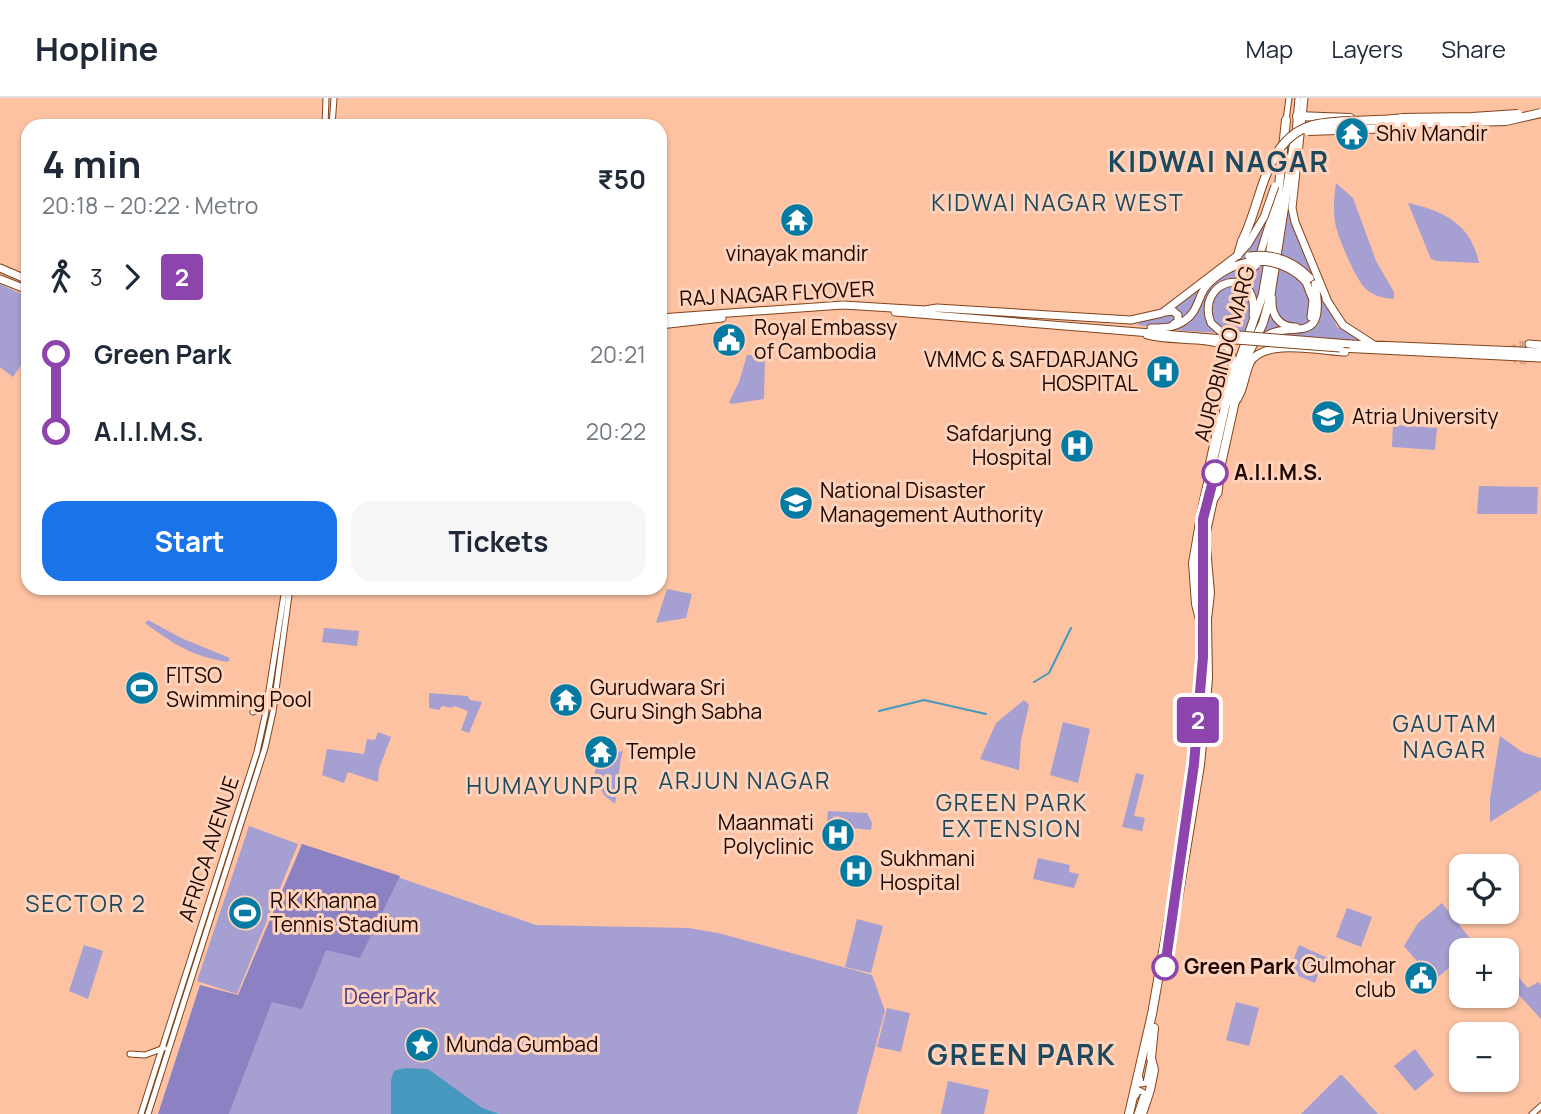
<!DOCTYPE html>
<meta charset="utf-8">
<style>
body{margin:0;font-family:Manrope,sans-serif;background:#f6f6f7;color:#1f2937;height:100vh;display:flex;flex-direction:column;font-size:26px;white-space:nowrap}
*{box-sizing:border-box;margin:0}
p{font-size:23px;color:#747a83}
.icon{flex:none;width:38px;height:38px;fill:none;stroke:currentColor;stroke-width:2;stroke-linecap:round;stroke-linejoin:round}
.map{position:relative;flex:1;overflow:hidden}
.sheet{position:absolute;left:21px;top:21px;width:646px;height:476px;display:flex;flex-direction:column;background:#fff;border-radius:21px;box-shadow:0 2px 5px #0004}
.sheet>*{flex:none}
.badge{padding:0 14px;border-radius:5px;font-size:24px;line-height:46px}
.buttons{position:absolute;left:1449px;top:756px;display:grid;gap:14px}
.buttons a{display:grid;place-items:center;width:70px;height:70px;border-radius:14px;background:#fff;box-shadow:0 2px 5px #0004;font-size:35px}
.map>.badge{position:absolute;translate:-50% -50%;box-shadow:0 0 0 4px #fff}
.legs{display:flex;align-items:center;gap:10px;height:77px;padding:0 21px;font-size:23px}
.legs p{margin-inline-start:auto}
.summary{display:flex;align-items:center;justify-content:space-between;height:119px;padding:0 21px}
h1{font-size:38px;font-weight:700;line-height:52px}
.primary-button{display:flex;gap:14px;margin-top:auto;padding:14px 21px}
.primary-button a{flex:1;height:80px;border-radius:21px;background:#1a73e8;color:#fff;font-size:28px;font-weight:700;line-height:80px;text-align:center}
.primary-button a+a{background:#f6f6f7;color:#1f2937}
ul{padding:0 21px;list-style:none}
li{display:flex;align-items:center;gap:24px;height:77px;font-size:26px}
li i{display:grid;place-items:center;width:10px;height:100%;margin:0 9px;background:currentColor}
li i::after{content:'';width:18px;height:18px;margin:-9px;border:5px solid;border-radius:50%;background:#fff}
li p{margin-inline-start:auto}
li:first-child i{background:linear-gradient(#0000 50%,currentColor 0)}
li:last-child i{background:linear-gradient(currentColor 50%,#0000 0)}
header{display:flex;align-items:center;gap:42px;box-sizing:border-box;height:98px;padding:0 35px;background:#fff;border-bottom:2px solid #e0e1e3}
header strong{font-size:33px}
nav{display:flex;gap:38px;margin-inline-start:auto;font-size:24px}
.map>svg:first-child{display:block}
.green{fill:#a69fd1}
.forest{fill:#8c81c3}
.water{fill:#4698be}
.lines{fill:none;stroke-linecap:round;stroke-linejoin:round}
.stream{stroke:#4698be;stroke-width:2}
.primary-tunnel{stroke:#dba68a;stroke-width:7;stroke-dasharray:7 3.5;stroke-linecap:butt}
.secondary-casing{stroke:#81441c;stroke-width:7}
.primary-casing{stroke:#81441c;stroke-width:9}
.trunk-casing{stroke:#81441c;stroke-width:10}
.secondary{stroke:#fff;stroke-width:5}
.primary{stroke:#fff;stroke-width:7}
.trunk{stroke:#fff;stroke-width:8}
.primary-bridge-casing{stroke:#81441c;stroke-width:9;stroke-linecap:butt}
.trunk-bridge-casing{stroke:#81441c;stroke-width:10;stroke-linecap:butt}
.primary-bridge{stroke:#fff;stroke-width:7}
.trunk-bridge{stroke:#fff;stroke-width:8}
.line-1-casing{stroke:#fff;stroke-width:16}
.line-1{stroke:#8e44ad;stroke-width:10}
.stop-1-dot{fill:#fff;stroke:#8e44ad;stroke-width:3.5}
.labels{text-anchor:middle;stroke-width:6;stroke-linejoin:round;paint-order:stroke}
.poi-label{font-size:21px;fill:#1e0700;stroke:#ffd3bb;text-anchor:start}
.street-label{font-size:21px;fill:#1e0700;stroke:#ffd3bb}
.stop-label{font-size:21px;font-weight:bold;fill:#1e0700;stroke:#ffd3bb;text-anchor:start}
.park-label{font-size:21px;fill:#4a3786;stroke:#ffd3bb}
.neighbourhood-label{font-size:23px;letter-spacing:2px;fill:#1c495d;stroke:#ffd3bb}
.district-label{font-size:28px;font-weight:bold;letter-spacing:2px;fill:#1c495d;stroke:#ffd3bb}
</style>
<header>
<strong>Hopline</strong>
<nav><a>Map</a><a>Layers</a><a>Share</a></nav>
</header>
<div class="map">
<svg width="1541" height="1016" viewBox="0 0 1541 1016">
<rect width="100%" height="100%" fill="#fcc2a2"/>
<path class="green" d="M1336,85L1353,100L1376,163L1394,194V201C1383,200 1372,198 1364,189C1355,179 1337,138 1335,124C1333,111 1334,98 1336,85Z
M1285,99L1337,229L1364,243L1186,233L1137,227L1242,151Z
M1408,105C1444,113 1471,126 1479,165L1437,163L1431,161Z
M0,186L28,199V257L13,279L0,269Z
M747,257L765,258L764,301L731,306L729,304L739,284Z
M1393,327L1437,330L1435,352L1392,349Z
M1479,388L1538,389L1537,416H1477Z
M667,491L692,496L686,520L656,525Z
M148,522L181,540L230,560L228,564C191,558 175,547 145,525Z
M324,530L359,533L357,548L322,544Z
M429,595L468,598L470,602L482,604L469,635L461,632L468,613L454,608L452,610L442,608L439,612L429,610Z
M1024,602L1029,607L1021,642L1019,672L980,661L996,625Z
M1063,624L1090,631L1078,685L1050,677Z
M378,634L391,639L379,671L378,684L348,674L344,685L322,677L327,651L364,656L367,641L375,642Z
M1500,638L1522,654L1541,660V692L1490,724V701Z
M609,649L610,656L623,653C618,669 618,689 615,706L604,697L594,679L600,653Z
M1136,675L1144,677L1134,718L1145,720L1142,733L1122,729Z
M828,713L867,715L872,725L871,732L842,729L839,718L833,719V724L827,723Z
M249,728L298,746L237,896L197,883Z
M302,746L536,827L689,830L718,835L872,877L885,913L857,1016H229L272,904Z
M1038,760L1070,767L1069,774L1079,776L1074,790L1033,781Z
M1442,805L1476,848L1471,852H1461V860L1437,880L1432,874L1429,877L1404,848L1418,825Z
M1347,810L1372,819L1361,849L1336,839Z
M857,821L883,828L871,875L845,869Z
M84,847L103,853L88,901L69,893Z
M1299,847L1330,861L1327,868L1321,869L1315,885L1289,874Z
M1510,870L1528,890L1538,884L1541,887V921L1507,884V873Z
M1236,904L1259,910L1249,948L1226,942Z
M887,910L910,915L901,954L877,949Z
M1415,951L1434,977L1415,993L1394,968Z
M1340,977H1342L1378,1016H1301Z
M948,983L989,992L984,1016H941Z"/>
<path class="forest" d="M302,746L400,778L360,860L326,852L302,911L272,904L229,1016H158L200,887L238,897Z"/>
<path class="water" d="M405,970L428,971L482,1010L499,1016H391V982L394,973Z"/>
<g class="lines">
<path class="stream" d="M1034,584L1049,575L1071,530
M879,613L924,602L986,616"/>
<path class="primary-tunnel" d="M1527,263L1516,262L1512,254L1516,247L1529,246"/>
<g class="secondary-casing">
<path id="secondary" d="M1286,22L1289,0
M325,28L326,0
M332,28L334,0
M1295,35L1298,0
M1207,372L1218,322L1221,318
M1215,401L1219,395L1221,378
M1196,460L1198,483L1205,485L1208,482
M1199,501V496L1202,492L1207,493L1209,497
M253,614L266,609
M130,956L145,957L164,950
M1140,980L1141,986L1146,985L1150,965
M1136,998L1139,992L1144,995L1137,1016
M141,1016L257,654L265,618L285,490
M148,1016L265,650L273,614L290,490
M1532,1016L1541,1008"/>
</g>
<g class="primary-casing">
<path id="primary" d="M1304,0L1292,110L1295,124L1328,204
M1258,163L1274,111
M0,170L28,182
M0,181L28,192
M1306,184L1313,202L1311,219
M1272,200C1271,216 1278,229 1296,229
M1326,201L1343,227L1374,247
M895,214L1236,242
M1166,214L1173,213L1178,217V223L1173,227
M660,220L843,207L925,212L937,210L1131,222L1162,215L1238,157L1248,146
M660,227L722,220
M1151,230C1163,230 1174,230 1184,223C1195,216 1197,206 1202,195C1209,180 1232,167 1248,164
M1147,237C1172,244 1206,238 1228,249C1241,267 1220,289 1225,309
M1239,237L1220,233L1211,225C1194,183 1259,163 1253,217
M1261,242C1287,217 1328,255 1315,186
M1350,246L1541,254
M1529,246L1541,247
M1340,250L1541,260
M1234,306C1244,294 1244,279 1250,265C1262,240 1322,253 1345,254"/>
</g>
<g class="trunk-casing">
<path id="trunk" d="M1297,18L1350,20
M1238,157L1242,143
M1178,801L1200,667L1208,581L1207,521L1210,495L1205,438L1243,267L1263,225L1270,200L1295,39L1299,36
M1129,1016L1152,916L1183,741L1202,578L1203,533L1196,506L1193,465L1203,407L1225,309L1238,266L1263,196L1275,125L1286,22
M1142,1016L1150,992L1154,972L1151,960L1154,930"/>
</g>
<use href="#secondary" class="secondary"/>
<use href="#primary" class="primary"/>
<use href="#trunk" class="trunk"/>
<g class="primary-bridge-casing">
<path id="primary-bridge" d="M1248,146L1264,119L1275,88
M1249,158C1273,155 1294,163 1310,180
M1248,164C1271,161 1290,167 1306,184
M1241,176L1251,172L1256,167
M1239,237L1350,246
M1236,242L1340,250"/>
</g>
<g class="trunk-bridge-casing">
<path id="trunk-bridge" d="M1401,20L1472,19L1518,16
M1308,33L1394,30L1403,26L1506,23L1541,15
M1242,143C1263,103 1264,36 1318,26C1346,21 1376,24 1405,20"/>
</g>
<use href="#primary-bridge" class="primary-bridge"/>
<use href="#trunk-bridge" class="trunk-bridge"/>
</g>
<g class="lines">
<g class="line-1-casing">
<path id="line-1" d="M1165,869L1194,666L1203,559V421L1215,375"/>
</g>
<use href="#line-1" class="line-1"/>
</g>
<defs>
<g id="temple-disc" transform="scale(1.75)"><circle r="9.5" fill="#057aa2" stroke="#ffd3bb"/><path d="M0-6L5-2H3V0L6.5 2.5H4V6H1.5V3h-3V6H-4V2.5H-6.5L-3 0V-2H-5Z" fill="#fff"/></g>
<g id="civic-disc" transform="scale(1.75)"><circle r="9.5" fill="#057aa2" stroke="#ffd3bb"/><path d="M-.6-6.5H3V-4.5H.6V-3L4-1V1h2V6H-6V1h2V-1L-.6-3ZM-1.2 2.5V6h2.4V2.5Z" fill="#fff"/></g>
<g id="hospital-disc" transform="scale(1.75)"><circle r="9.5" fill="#057aa2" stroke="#ffd3bb"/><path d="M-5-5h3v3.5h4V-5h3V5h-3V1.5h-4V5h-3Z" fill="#fff"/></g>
<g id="university-disc" transform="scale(1.75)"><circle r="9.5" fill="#057aa2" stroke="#ffd3bb"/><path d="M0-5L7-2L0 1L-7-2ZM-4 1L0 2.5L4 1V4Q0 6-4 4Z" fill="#fff"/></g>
<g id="stadium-disc" transform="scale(1.75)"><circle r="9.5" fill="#057aa2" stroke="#ffd3bb"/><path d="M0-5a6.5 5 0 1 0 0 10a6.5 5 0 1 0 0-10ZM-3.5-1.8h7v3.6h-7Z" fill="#fff"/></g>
<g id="sight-disc" transform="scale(1.75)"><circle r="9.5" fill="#057aa2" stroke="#ffd3bb"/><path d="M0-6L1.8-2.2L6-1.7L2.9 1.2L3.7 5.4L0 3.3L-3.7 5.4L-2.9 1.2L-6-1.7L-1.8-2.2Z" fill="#fff"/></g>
</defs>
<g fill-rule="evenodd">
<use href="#temple-disc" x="1352" y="36"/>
<use href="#temple-disc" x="797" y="122"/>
<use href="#civic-disc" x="729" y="242"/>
<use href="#hospital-disc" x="1163" y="274"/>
<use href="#university-disc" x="1328" y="319"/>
<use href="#hospital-disc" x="1077" y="348"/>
<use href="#university-disc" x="796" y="405"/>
<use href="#stadium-disc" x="142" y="590"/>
<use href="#temple-disc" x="566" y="602"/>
<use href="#temple-disc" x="601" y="654"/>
<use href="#hospital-disc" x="838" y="737"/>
<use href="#hospital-disc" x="856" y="773"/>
<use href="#stadium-disc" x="245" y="815"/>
<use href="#civic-disc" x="1421" y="880"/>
<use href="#sight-disc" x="422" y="947"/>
</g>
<g class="stop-1-dot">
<circle cx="1215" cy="375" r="12"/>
<circle cx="1165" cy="869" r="12"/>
</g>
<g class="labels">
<g class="poi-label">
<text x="1376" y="43">Shiv Mandir</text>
<text x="797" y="163" text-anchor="middle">vinayak mandir</text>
<text x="754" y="237">Royal Embassy<tspan x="754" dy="24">of Cambodia</tspan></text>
<text x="1138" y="269" text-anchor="end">VMMC &amp; SAFDARJANG<tspan x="1138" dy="24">HOSPITAL</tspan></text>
<text x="1352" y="326">Atria University</text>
<text x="1052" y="343" text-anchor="end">Safdarjung<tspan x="1052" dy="24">Hospital</tspan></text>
<text x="820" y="400">National Disaster<tspan x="820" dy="24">Management Authority</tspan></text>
<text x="166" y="585">FITSO<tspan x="166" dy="24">Swimming Pool</tspan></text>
<text x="590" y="597">Gurudwara Sri<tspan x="590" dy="24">Guru Singh Sabha</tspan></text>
<text x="626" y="661">Temple</text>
<text x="814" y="732" text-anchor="end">Maanmati<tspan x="814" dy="24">Polyclinic</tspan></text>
<text x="880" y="768">Sukhmani<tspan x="880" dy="24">Hospital</tspan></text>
<text x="270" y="810">R K Khanna<tspan x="270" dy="24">Tennis Stadium</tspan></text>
<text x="1396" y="875" text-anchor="end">Gulmohar<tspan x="1396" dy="24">club</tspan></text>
<text x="446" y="954">Munda Gumbad</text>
</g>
<g class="street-label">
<text transform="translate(777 196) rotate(-3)" y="7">RAJ NAGAR FLYOVER</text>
<text transform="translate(1225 256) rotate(-75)" y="7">AUROBINDO MARG</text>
<text transform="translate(209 751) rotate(-72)" y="7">AFRICA AVENUE</text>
</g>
<g class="stop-label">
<text x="1234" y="382">A.I.I.M.S.</text>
<text x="1184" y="876">Green Park</text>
</g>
<g class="park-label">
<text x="390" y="906">Deer Park</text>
</g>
<g class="neighbourhood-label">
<text x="1058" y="113">KIDWAI NAGAR WEST</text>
<text x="1445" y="634">GAUTAM<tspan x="1445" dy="26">NAGAR</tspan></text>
<text x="745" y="691">ARJUN NAGAR</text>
<text x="553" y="696">HUMAYUNPUR</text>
<text x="1012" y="713">GREEN PARK<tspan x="1012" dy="26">EXTENSION</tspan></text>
<text x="86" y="814">SECTOR 2</text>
</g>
<g class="district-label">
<text x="1219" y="74">KIDWAI NAGAR</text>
<text x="1022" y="967">GREEN PARK</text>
</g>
</g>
</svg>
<div class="buttons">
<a><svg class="icon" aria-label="locate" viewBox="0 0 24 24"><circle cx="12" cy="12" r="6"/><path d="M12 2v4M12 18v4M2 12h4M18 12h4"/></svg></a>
<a>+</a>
<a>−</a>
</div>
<b class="badge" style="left:1198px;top:622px;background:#8e44ad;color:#fff">2</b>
<section class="sheet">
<div class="summary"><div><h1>4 min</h1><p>20:18 – 20:22 · Metro</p></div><b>₹50</b></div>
<div class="legs"><svg class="icon" aria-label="walk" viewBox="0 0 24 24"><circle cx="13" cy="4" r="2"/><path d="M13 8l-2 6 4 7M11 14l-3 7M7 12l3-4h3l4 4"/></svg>3<svg class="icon" aria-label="forward" viewBox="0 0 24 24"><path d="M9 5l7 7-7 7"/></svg><b class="badge" style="background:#8e44ad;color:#fff">2</b></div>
<ul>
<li><i style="color:#8e44ad"></i><b>Green Park</b><p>20:21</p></li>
<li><i style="color:#8e44ad"></i><b>A.I.I.M.S.</b><p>20:22</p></li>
</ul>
<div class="primary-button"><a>Start</a><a>Tickets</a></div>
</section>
</div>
